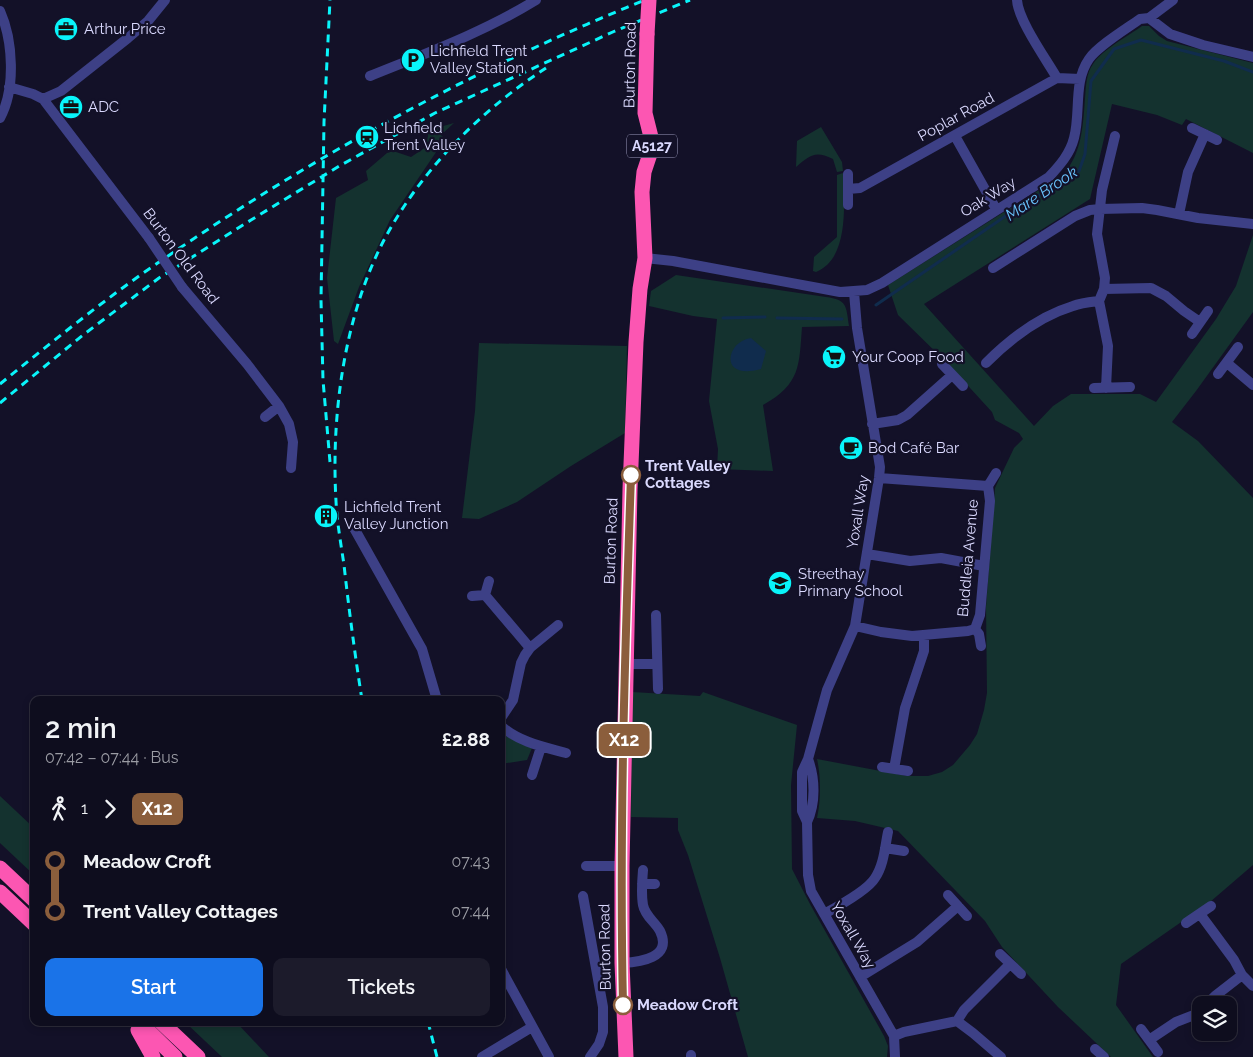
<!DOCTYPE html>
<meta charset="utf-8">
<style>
body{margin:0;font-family:Raleway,sans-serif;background:#1c1b2b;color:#f1f3f6;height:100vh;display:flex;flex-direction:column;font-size:19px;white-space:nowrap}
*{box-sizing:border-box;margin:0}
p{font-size:16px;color:#9b9ca4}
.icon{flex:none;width:28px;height:28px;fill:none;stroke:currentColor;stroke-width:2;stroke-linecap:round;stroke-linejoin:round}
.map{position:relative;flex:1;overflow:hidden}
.sheet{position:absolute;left:30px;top:696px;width:475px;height:330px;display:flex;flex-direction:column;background:#0e0d1e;border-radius:10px;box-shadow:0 2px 8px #0003,0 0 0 1px #2e2d3c}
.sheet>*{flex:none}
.badge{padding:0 10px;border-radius:8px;font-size:18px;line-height:32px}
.fabs{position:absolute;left:1192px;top:996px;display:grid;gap:10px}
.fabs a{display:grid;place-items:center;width:45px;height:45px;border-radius:10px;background:#0e0d1e;box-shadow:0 2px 8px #0003,0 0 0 1px #2e2d3c;font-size:25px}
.map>.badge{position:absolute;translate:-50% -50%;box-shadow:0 0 0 2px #fff}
.legs{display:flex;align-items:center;gap:8px;height:55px;padding:0 15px;font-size:16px}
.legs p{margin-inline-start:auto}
.head{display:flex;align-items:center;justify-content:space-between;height:85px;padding:0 15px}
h1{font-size:28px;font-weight:600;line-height:38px}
.button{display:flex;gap:10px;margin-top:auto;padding:10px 15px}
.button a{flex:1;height:58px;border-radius:10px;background:#1a73e8;color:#fff;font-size:20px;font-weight:600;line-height:58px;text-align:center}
.button a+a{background:#1c1b2b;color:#f1f3f6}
ul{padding:0 15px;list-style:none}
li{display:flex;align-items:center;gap:18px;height:50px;font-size:19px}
li i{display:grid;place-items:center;width:8px;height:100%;margin:0 6px;background:currentColor}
li i::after{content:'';width:12px;height:12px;margin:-6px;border:4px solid;border-radius:50%;background:#0e0d1e}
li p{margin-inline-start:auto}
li:first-child i{background:linear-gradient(#0000 50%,currentColor 0)}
li:last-child i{background:linear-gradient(currentColor 50%,#0000 0)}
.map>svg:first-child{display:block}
.green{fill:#14322f}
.water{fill:#102c4d}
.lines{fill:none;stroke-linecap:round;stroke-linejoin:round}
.stream{stroke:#102c4d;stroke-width:3}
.street{stroke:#3d4086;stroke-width:10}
.highway{stroke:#fc56b2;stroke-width:15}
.rail{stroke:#09f5fa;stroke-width:3;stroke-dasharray:8 6;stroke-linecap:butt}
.street-bridge{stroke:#3d4086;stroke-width:10}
.highway-bridge{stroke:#fc56b2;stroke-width:15}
.line-1-casing{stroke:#fff;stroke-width:11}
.line-1{stroke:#8b5e3c;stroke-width:8}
.stop-1-dot{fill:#fff;stroke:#8b5e3c;stroke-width:2.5}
.labels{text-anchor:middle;stroke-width:4.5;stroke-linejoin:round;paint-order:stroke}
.shield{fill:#131128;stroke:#9e9dbe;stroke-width:1}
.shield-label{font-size:14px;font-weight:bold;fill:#dad9fe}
.poi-label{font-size:15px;fill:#dad9fe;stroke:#131128;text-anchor:start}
.street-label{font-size:15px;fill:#dad9fe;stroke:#131128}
.stop-label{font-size:15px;font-weight:bold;fill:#dad9fe;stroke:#131128;text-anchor:start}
.water-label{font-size:16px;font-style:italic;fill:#69c3fc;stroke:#131128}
</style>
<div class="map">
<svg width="1253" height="1057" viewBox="0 0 1253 1057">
<rect width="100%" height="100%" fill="#131128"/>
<path class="green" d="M1142,26H1149L1159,36L1167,41L1253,63V153L1186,119L1182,125L1157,115L1112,104L1090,199L924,304L1034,426L1053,406L1071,394H1140L1156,402L1216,319L1236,286L1253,235V312L1196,391L1172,422L1198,441L1253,498V865L1210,902L1121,964L1116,1005L1153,1057H1111L1058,1007L1002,947L985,921L898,831L855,821L817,818C821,799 821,777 817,759L907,776H928L942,772L953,765L970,745L977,734L984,710L987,693L986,607L995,488L1014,448L1023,439L1019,433L995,420L992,412L949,365L898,315L888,285L1063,175C1082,153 1083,126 1085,98C1086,86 1086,74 1093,64C1102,50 1128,36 1142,26Z
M454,123L441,135L445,139L390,220L359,287L338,344L334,341L327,278L336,198L368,180L366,171L387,153L393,151L411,157L426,147L429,130Z
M821,127L842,162L843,171L837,172L833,159C815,150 810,155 796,167L797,141Z
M843,173C844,203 850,258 816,272L813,271L814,257L837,237V175Z
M676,275L826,297C847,300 846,305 849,326L802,327C799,365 801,384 763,405L773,471L717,469L718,449L709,401L717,319L693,316L649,306L651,291Z
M479,343L627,346L625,433L571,466L517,502L479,519L462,518L475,411Z
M632,692L700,696L703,692L797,725L791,785L792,869L810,904L884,1036L888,1046L887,1057H748L720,958L688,855L678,830V818L631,817Z
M501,734L532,748L527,760L501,764Z
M0,796L34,828V875L0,843Z
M186,1023H237L269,1057H222Z"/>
<path class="water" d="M751,338L766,351L761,369C718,381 726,341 751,338Z"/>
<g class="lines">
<path class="stream" d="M876,305L1007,215L1079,171L1085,154L1091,81L1114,49L1141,40L1224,61L1253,72
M723,318L765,317
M777,318L842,319"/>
<path class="street" d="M1017,0C1018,20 1046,59 1057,78
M0,11C13,40 16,89 0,118
M1149,18L1173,0
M370,76C427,53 484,32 536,0
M9,87L33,94L43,99L149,238
M43,99L61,91L128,38L148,21L165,0
M1192,128L1217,140
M955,136L996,209
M848,174V205
M848,189L860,188L1057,78L1080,79
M1179,214L1188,172L1205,134
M645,258L673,261L840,292L867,290L882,283L1049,177C1060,165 1070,154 1074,138C1081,112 1073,82 1089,59C1098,46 1126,29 1140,19L1149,18L1170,34L1203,45L1253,57
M993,268L1075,216L1090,210L1100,209L1142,208L1157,210L1198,218L1253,224
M182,287L247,364L279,406L289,424L293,442L291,468
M1104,289L1151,288L1166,296L1184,311L1200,322
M854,292L857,328L880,467L879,478L855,626L827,690L808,759L802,772V811L807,822L808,875L811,891L894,1036L895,1057
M1192,334L1208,311
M986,363C1010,339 1040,316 1073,306C1081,303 1091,302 1099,301
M1227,363L1253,385
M942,364L963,386
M1218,374L1238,347
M1094,388L1130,387
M1106,388L1108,346L1099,301L1104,289L1105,278L1097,234L1102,190L1115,136
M265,417L279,406
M872,424L898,420L907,415L952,375
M879,478L988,486
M354,528L422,649L437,700
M867,554L910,561L941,558L984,566
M485,595L530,648
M472,596L485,595L489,581
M656,615L658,689
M855,626L881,632L912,636L968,631L975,629
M981,646L979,634L975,629L980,615L990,501L988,486L996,473
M625,664H657
M501,718L513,700L521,663L525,655L530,648L558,625
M501,726C519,742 544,747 566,753
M882,767L908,771
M894,769L905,708L924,651V635
M532,775L541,747
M807,822C816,803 815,778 808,759
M885,848L904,851
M586,866H622
M642,884H655
M948,895L967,916
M583,896L603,1007V1032L599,1044L590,1057
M824,914C837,907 868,890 875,878C884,865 885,846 888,832
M1200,914L1234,960L1242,975L1253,986
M1186,923L1211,906
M1000,954L1021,974
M622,963C640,962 673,958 660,931C655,922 645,916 643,905C641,894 642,882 643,870
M501,969L549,1057
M860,977L917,942L958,906
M1206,1005L1215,996L1242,975
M957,1021L973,1033L1001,1057
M1141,1029L1158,1052
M894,1036L904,1032L957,1021L964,1010L1010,964
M1149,1040L1176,1022L1194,1015L1201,1009
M1095,1049L1104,1057
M691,1055V1057
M482,1057L532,1027"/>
<path class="highway" d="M0,868L34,900
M0,892L34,924
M139,1022L175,1057
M161,1022L198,1057
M138,1030L153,1057
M626,1057L622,963V866L630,489L636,342L640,289L645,258L642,192L644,172L653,145L645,113L647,34"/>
<path class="rail" d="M0,384C42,350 84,316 128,284C158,262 189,242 219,222C353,135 496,60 645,0
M0,403L83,335L159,278L251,220L341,165L435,113L615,31L690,0
M330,462L323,380L321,300L324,122L330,0
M362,700C355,655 349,610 344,565C341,544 337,523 336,501C331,415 344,317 384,240C421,170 480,111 546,68
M428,1022L437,1057"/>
<path class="street-bridge" d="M149,238L182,287"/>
<path class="highway-bridge" d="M647,34L649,0"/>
</g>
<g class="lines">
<g class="line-1-casing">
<path id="line-1" d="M623,1005C619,828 625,651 631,475"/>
</g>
<use href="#line-1" class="line-1"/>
</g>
<defs>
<g id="office-disc" transform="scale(1.25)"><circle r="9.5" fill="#09f5fa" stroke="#131128"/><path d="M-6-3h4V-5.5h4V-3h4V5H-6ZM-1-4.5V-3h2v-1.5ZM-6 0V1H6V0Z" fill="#111"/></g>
<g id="parking-disc" transform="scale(1.25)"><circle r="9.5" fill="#09f5fa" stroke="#131128"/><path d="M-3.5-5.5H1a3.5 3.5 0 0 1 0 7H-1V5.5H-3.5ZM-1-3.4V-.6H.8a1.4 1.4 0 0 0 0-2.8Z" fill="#111"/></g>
<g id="station-disc" transform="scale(1.25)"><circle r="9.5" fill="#09f5fa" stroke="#131128"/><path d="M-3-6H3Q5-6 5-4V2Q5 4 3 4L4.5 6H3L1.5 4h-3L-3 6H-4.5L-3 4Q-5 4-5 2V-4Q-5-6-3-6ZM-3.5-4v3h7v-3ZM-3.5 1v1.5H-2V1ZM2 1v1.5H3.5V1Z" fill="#111"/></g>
<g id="supermarket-disc" transform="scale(1.25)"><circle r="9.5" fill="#09f5fa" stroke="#131128"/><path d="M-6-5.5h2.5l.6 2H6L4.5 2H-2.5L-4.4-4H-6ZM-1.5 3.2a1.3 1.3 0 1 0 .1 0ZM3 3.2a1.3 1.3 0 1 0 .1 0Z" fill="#111"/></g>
<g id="cafe-disc" transform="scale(1.25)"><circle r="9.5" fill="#09f5fa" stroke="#131128"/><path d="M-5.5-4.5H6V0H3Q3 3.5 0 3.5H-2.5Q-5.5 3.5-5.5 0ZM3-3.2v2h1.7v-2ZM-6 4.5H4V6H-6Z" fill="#111"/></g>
<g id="building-disc" transform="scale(1.25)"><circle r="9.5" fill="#09f5fa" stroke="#131128"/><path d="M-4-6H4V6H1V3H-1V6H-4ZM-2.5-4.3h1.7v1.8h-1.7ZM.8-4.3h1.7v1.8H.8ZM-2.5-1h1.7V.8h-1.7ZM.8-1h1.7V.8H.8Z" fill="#111"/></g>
<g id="school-disc" transform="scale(1.25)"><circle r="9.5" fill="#09f5fa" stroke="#131128"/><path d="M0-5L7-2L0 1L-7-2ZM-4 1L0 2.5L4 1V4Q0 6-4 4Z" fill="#111"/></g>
</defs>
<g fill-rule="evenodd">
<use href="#office-disc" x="66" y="29"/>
<use href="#parking-disc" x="413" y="60"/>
<use href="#office-disc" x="71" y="107"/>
<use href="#station-disc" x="367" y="137"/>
<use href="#supermarket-disc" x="834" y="357"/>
<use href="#cafe-disc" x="851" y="448"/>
<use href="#building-disc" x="326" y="516"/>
<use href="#school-disc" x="780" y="583"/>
</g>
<g class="stop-1-dot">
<circle cx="631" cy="475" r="9"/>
<circle cx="623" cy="1005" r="9"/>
</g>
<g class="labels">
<rect class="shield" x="627" y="134.5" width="50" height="23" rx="4"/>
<g class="shield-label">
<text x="652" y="151">A5127</text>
</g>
<g class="poi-label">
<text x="84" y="34">Arthur Price</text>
<text x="430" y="56">Lichfield Trent<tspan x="430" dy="17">Valley Station</tspan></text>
<text x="88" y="112">ADC</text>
<text x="384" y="133">Lichfield<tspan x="384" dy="17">Trent Valley</tspan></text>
<text x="852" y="362">Your Coop Food</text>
<text x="868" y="453">Bod Café Bar</text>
<text x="344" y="512">Lichfield Trent<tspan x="344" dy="17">Valley Junction</tspan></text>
<text x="798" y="579">Streethay<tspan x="798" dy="17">Primary School</tspan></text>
</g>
<g class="street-label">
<text transform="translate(630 65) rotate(-89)" y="5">Burton Road</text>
<text transform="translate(956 117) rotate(-29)" y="5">Poplar Road</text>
<text transform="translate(988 197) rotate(-32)" y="5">Oak Way</text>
<text transform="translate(181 256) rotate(53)" y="5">Burton Old Road</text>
<text transform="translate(858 512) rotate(-81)" y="5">Yoxall Way</text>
<text transform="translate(611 541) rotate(-88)" y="5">Burton Road</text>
<text transform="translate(968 558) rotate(-85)" y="5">Buddleia Avenue</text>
<text transform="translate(853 935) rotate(60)" y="5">Yoxall Way</text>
<text transform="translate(605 947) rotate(-91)" y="5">Burton Road</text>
</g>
<g class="stop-label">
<text x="645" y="471">Trent Valley<tspan x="645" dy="17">Cottages</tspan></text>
<text x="637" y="1010">Meadow Croft</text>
</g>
<g class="water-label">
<text transform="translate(1041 193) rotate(-34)" y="6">Mare Brook</text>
</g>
</g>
</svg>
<div class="fabs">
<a><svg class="icon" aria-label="layers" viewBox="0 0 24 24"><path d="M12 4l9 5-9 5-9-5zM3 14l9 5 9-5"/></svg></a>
</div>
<b class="badge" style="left:624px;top:740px;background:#8b5e3c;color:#fff">X12</b>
<section class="sheet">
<div class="head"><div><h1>2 min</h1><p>07:42 – 07:44 · Bus</p></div><b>£2.88</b></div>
<div class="legs"><svg class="icon" aria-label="walk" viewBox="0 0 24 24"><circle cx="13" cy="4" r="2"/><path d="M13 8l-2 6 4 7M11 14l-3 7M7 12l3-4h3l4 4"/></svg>1<svg class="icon" aria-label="forward" viewBox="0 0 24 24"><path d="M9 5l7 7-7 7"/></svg><b class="badge" style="background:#8b5e3c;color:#fff">X12</b></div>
<ul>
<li><i style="color:#8b5e3c"></i><b>Meadow Croft</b><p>07:43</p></li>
<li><i style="color:#8b5e3c"></i><b>Trent Valley Cottages</b><p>07:44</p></li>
</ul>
<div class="button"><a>Start</a><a>Tickets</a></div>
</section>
</div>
